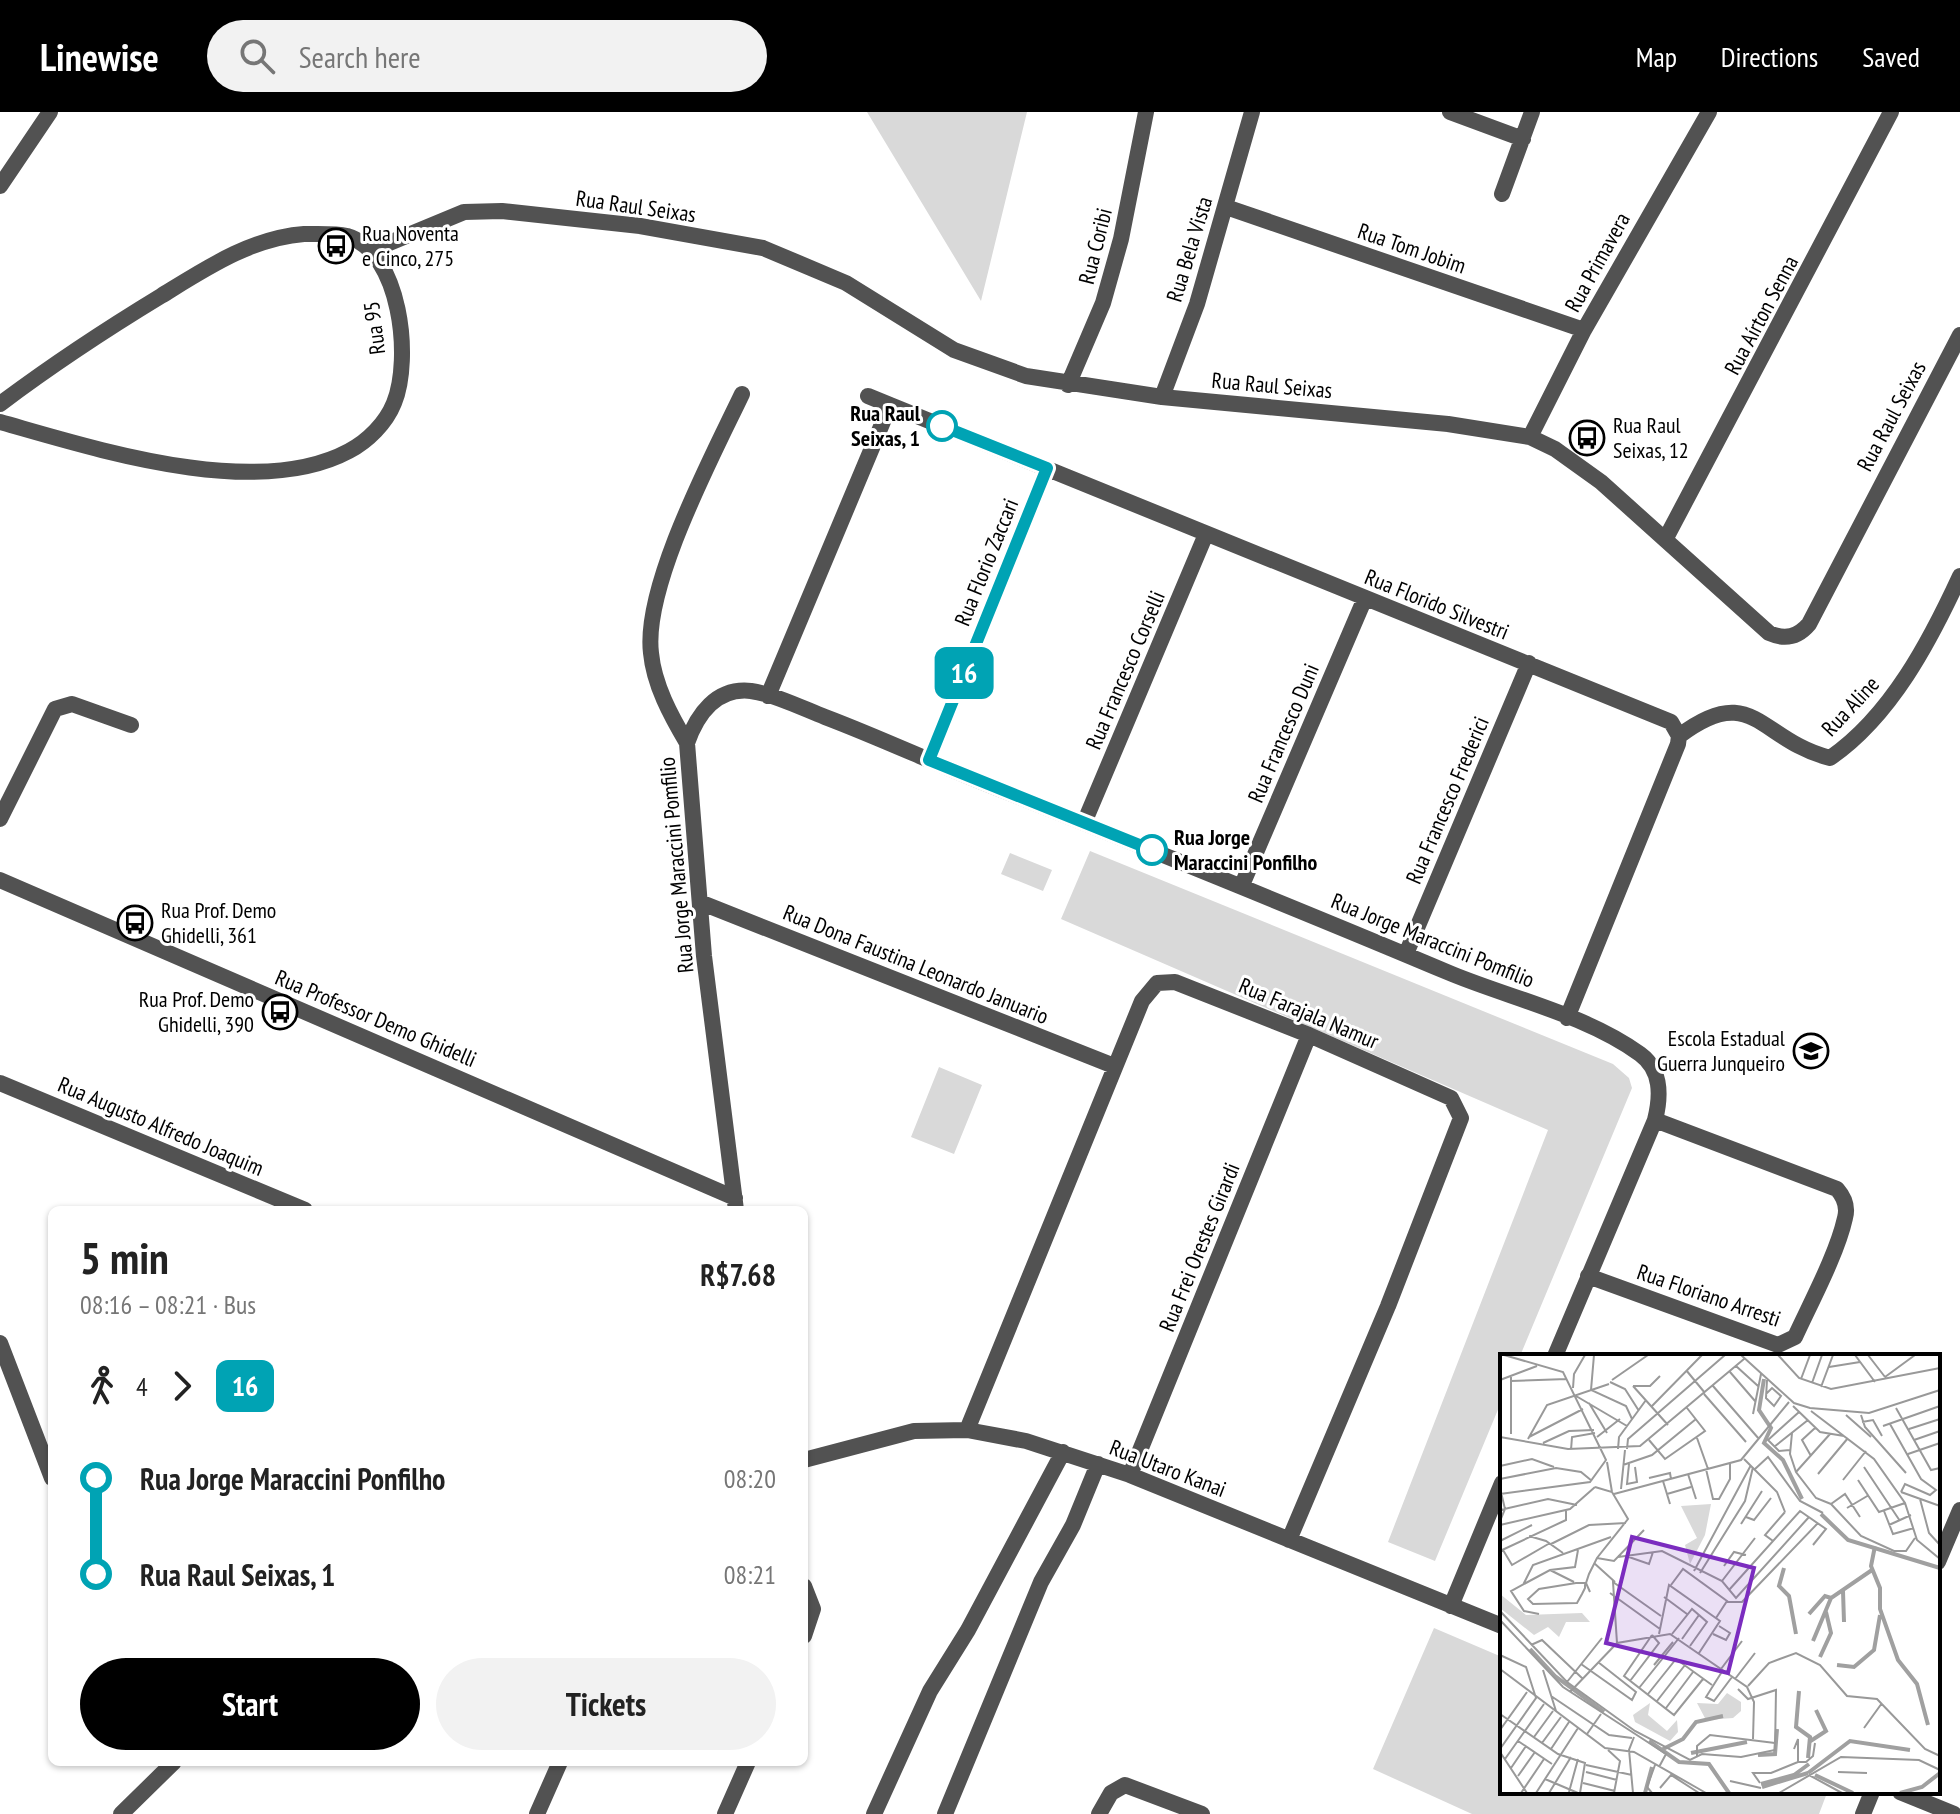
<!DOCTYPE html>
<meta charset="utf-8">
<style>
body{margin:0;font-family:"PT Sans Narrow",sans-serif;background:#f2f2f2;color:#222;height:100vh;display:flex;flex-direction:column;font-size:30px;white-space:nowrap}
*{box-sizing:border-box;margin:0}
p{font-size:26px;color:#767676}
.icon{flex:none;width:44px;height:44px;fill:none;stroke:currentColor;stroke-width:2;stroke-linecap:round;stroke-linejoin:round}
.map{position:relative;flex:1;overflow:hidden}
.panel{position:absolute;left:48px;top:1094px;width:760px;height:560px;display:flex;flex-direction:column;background:#fff;border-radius:12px;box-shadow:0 2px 6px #0004}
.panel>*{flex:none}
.badge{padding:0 16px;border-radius:12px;font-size:28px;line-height:52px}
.map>.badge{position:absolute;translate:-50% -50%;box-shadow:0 0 0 4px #fff}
.legs{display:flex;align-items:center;gap:12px;height:88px;padding:0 32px;font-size:26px}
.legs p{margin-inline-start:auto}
.headline{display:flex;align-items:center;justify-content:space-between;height:136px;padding:0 32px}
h1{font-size:44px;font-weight:700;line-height:60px}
.primary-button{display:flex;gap:16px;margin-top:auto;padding:16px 32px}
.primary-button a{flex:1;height:92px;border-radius:48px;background:#000;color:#fff;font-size:32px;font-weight:700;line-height:92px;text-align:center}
.primary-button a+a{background:#f2f2f2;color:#222}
ul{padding:0 32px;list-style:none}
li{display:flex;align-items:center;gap:28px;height:96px;font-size:30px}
li i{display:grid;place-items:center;width:12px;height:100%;margin:0 10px;background:currentColor}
li i::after{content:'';width:20px;height:20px;margin:-10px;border:6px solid;border-radius:50%;background:#fff}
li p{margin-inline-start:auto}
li:first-child i{background:linear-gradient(#0000 50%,currentColor 0)}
li:last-child i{background:linear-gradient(currentColor 50%,#0000 0)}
header{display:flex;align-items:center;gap:48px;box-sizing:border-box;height:112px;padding:0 40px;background:#000;color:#fff}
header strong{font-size:38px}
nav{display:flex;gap:44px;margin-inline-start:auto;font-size:28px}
.search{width:560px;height:72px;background:#f2f2f2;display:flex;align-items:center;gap:20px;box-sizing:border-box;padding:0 28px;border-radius:44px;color:#767676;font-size:30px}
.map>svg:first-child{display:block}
.green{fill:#d9d9d9}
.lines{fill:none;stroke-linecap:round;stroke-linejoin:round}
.street{stroke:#525252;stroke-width:16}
.line-1-casing{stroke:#fff;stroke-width:18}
.line-1{stroke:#00a3b4;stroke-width:12}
.stop-1-dot{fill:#fff;stroke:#00a3b4;stroke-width:4}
.labels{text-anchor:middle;stroke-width:6;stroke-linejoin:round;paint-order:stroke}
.street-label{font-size:22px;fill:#000;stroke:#fff}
.poi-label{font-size:22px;fill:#000;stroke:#fff;text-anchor:start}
.stop-label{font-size:22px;font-weight:bold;fill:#000;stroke:#fff;text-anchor:end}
.inset-river{fill:none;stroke:#a0a0a0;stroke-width:4}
.inset-road{fill:none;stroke:#999;stroke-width:2}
.view{fill:#7b2cbf;fill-opacity:0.15;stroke:#7b2cbf;stroke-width:4}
.inset-edge{fill:none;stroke:#000;stroke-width:4}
</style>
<header>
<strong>Linewise</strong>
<div class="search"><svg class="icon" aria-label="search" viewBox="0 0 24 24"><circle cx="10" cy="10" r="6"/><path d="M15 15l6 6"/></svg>Search here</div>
<nav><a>Map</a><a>Directions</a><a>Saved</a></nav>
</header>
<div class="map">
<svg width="1960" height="1702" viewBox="0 0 1960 1702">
<rect width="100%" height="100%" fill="#fff"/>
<path class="green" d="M867,0H1027L981,189Z
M1090,739L1613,952L1629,966L1632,976L1520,1244H1502V1288L1435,1449L1388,1430L1548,1018L1061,807Z
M1010,741L1052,758L1043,779L1001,762Z
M939,955L982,973L954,1042L911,1025Z
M1434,1516L1502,1545V1680H1823L1827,1681L1819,1702H1472L1373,1657Z"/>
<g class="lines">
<path class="street" d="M1450,0L1523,27
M0,74L50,0
M1502,82L1532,0
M1226,95L1584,218
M370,139L464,100L502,99L640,114L763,136L846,171L954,238L1026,264L1162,285L1448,312L1530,325L1555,337L1601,370L1769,521C1785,528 1798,525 1809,512L1960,223
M1068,273L1103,191L1121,127L1146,0
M868,284L890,293
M1162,285L1197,192L1252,0
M0,292C52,253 105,218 161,184C205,157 251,126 304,122C316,122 335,121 347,124C401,140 412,247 394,291C386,311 368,329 349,339C256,389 96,337 0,310
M1530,325L1584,218L1709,0
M1666,426L1891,0
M768,584L890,293L1671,610L1679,624L1678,632L1567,906
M1679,624C1753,568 1759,628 1830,646C1891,604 1930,529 1960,464
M687,631C671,604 654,573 651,541C643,475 712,345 742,282
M929,648L1047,356
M0,707L55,597L72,592L131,613
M1084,711L1206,422
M0,768L735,1086
M1242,773L1365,486
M702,791L1114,954
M1406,842L1529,551
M0,971L305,1098
M736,1098L704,844L687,631C697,603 716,575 751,579C776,583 802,596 825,605C878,625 929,649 982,670C1139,733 1296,796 1452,862C1513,887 1586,903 1640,942C1662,958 1661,984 1655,1008L1555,1244
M1588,1164L1778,1233L1795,1225C1811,1190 1837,1142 1845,1106C1848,1095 1844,1085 1837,1077L1655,1008
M0,1231L52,1366
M967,1318L1142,889L1157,871L1175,870L1309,923L1451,986L1461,1006L1388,1194L1289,1428
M804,1348L914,1319L967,1318L1026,1329L1130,1363L1502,1514
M1130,1363L1309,923
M1938,1450L1960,1398
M804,1474L813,1497L804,1524
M1451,1494L1502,1371
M1900,1680L1954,1702
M121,1702L174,1650
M537,1702L560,1650
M725,1702L748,1650
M874,1702L930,1579L968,1518L1063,1340
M945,1702L1041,1470L1073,1413L1098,1352
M1099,1702L1111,1681L1125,1673L1202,1702
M1863,1702L1872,1680"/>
</g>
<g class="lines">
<g class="line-1-casing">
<path id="line-1" d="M942,314L1047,356L929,648L1152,738"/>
</g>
<use href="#line-1" class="line-1"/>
</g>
<defs>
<g id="bus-ring" transform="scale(1.8)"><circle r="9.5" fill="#fff" stroke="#000" stroke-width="1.5"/><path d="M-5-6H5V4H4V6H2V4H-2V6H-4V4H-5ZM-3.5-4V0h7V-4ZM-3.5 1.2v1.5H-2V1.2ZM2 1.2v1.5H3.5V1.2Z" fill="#000"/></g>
<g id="school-ring" transform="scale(1.8)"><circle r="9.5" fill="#fff" stroke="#000" stroke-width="1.5"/><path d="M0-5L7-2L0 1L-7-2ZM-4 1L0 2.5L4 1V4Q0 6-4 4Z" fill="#000"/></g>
</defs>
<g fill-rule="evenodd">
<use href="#bus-ring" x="336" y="134"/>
<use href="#bus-ring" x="1587" y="326"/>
<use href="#bus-ring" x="135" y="811"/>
<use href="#bus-ring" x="280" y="900"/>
<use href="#school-ring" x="1811" y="939"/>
</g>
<g class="stop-1-dot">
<circle cx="942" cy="314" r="14"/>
<circle cx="1152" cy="738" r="14"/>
</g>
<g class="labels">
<g class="street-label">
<text transform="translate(636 94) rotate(8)" y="8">Rua Raul Seixas</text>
<text transform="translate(1095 134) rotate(-76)" y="8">Rua Coribi</text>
<text transform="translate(1412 136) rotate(19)" y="8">Rua Tom Jobim</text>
<text transform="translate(1189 137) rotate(-73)" y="8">Rua Bela Vista</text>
<text transform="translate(1597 150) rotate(-61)" y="8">Rua Primavera</text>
<text transform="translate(1761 203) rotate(-62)" y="8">Rua Aírton Senna</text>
<text transform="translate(374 216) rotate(-97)" y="8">Rua 95</text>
<text transform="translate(1272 273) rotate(5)" y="8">Rua Raul Seixas</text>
<text transform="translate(1891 304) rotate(-62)" y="8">Rua Raul Seixas</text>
<text transform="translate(986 450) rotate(-68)" y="8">Rua Florio Zaccari</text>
<text transform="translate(1437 492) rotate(22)" y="8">Rua Florido Silvestri</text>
<text transform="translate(1125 558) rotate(-67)" y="8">Rua Francesco Corselli</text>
<text transform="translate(1850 594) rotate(-47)" y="8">Rua Aline</text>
<text transform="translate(1283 621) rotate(-67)" y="8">Rua Francesco Duni</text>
<text transform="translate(1447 688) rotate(-67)" y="8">Rua Francesco Frederici</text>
<text transform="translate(676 753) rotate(-95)" y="8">Rua Jorge Maraccini Pomfilio</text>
<text transform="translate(1433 828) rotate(22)" y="8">Rua Jorge Maraccini Pomfilio</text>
<text transform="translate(916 852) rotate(22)" y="8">Rua Dona Faustina Leonardo Januario</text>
<text transform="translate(1309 901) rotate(23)" y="8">Rua Farajala Namur</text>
<text transform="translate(376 906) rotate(23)" y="8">Rua Professor Demo Ghidelli</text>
<text transform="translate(161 1014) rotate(23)" y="8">Rua Augusto Alfredo Joaquim</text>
<text transform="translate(1199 1135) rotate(-68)" y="8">Rua Frei Orestes Girardi</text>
<text transform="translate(1709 1183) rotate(19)" y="8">Rua Floriano Arresti</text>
<text transform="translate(1168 1356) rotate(21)" y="8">Rua Utaro Kanai</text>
</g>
<g class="poi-label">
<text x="362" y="129">Rua Noventa<tspan x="362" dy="25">e Cinco, 275</tspan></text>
<text x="1613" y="321">Rua Raul<tspan x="1613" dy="25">Seixas, 12</tspan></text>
<text x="161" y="806">Rua Prof. Demo<tspan x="161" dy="25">Ghidelli, 361</tspan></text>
<text x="254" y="895" text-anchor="end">Rua Prof. Demo<tspan x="254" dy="25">Ghidelli, 390</tspan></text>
<text x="1785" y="934" text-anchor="end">Escola Estadual<tspan x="1785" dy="25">Guerra Junqueiro</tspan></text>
</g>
<g class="stop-label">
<text x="920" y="309">Rua Raul<tspan x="920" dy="25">Seixas, 1</tspan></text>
<text x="1174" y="733" text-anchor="start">Rua Jorge<tspan x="1174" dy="25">Maraccini Ponfilho</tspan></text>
</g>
</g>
<g transform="translate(1500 1242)">
<rect width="440" height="440" fill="#fff"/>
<path d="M211,150L205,181L190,210L185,191L197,184L181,152ZM0,240L26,261L82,259L90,268H66L59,283L48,273L34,281L0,254ZM227,339L241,348V357L233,364L206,366L197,349L218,350ZM150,349L148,361L167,377L177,366L178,378L170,387L135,368L133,361Z" fill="#d9d9d9"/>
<path class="inset-river" d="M264,25L259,56L271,74L264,89L283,106L302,145M321,160L348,186L440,214M375,192L371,212L380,234V255L398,306L417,330L428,371M284,214L279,232L289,242L296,280M343,237L344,268M309,260L325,242L331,244M313,287L331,244L372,216M30,295L55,322L104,358M320,303L331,279L326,258M337,311L354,313L374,296L380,261M299,337L296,373L310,383L308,404M149,387L179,408L209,410L229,439M309,388L326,377L316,356M163,395L183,385L196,368L223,362M191,399L247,388M258,401L275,400L277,375M308,419L350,387L410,396M315,421L353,439M261,430L294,421L309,410M262,433L308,419M145,439L152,413M400,439L422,433L440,419"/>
<path class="inset-road" d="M94,1L91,36L126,52L132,65M241,1L294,49L310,54L369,59L440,36M278,1L299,24L331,35L440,14M355,1L375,28M368,1L385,23M236,12L258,32M329,13L360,8M186,16L205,39M230,18L255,47M385,23L415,1M301,25L310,1M0,26L37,12M112,26L148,1M11,27L67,25M110,28L125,35L139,57M312,29L322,1M133,32L168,71M133,32H150L160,22M213,32L259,85M321,33L333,1M73,34L74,20L85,1M204,40L246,88M266,40L272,34L281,42L274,52L266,44L267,26M76,42L127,72M89,49L107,79M152,52L202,1M293,52L320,78L344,82M396,54L431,116L440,114M311,57L374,105L405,149L417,186L440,205M253,60L261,20M346,61L371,83M361,61L365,73L406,119M362,68L373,66L382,82M390,70L421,125L436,136L430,141L405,130L401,138M383,72L440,52M409,75L440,65M292,79L290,100L296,118L316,144L331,150M11,80V23M0,83L68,95L140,92L244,5M29,83L83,55M97,83L120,65M197,84L208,115M28,85L47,51L109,30M149,86L165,105L205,77L187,54M414,86L440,77M43,89L69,77L94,76M274,93L308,66M118,95L119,83L146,46M127,95L128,85L225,1M71,96L72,83L95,79M290,96L279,97L268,86L299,58M408,100L440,89M311,102L302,86L315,74M244,105L277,138L285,158M107,108L112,138M129,110L127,130L137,128L135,113M123,111L152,101L196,65M0,112L32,105L54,113M364,113L400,167M206,115L213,145H219L230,125V109M255,115L268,103L300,147L323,159M296,118L330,80M188,120L196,145M318,120L348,84M149,124L170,119L171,125M0,125L56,114L81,118L92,127M343,126L366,97M358,126L379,158L405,149M163,127L170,150M0,134L5,155L0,167M121,135L125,96M401,138L440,152M0,140L90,128L106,106L63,18L4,1M114,140L241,106L289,48M167,140L191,133M420,145L429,179L440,191M331,150L361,182L394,197H406L415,184M331,150L345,140L360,163M347,154L369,141M0,156L48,145L77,151M384,157L393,180L414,174M246,163L254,166L271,144M241,170L262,137M0,171L70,155L95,133M389,171L411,161M29,182L46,187L63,199M0,187L32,171M273,187L265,181L285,158M51,190L89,171L126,169M3,196L12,211L50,189M0,197L66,166V156M126,202L149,210L153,198M118,203L162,197L222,227L236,244L309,163M97,204L114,207L144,176M94,209L115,228M224,212L234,198L246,201M50,216L74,228M194,217L251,111M200,219L245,147L253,113M222,227L255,184M23,231L33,211L111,183M171,231L183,215L227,247L216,264M229,236L300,157L326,175L313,191M90,238L86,229H76L39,235L28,245L33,250L77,249L82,240L85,234V231L86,229L89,220L97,204L128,165L112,138L95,133M110,239L160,275M164,243L187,260M227,248H242L318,169M0,257L67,328L135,377L190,406L202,400L241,403L275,396L276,336L248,345L238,335M39,260L24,257L11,237L50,216L75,213L78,196M0,266L63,333L166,400L159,413M159,280L169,231L220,267L199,299M172,280L192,255L207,268L190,292M213,280L226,286L230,279L219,272M152,281L124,322L174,361L203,325M182,285L199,261M117,289L113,228L161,262M31,291L42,286L83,325M0,301L26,313L36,344L0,395M81,310L132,346L136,338L98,308M154,311L173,288M0,315L105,394L134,398L206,439M221,315L242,287M43,316L56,357M223,316L206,343L214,347L232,323M235,325L255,299M130,327L159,289L152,281M67,328L102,284M248,332L269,309L296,299L320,311L347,342L377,345L425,395L440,402M139,334L179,284M70,338L117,289L170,280L247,333L254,348L253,385M148,340L176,305L212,331M51,342L109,381L132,384M157,347L185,311M166,354L193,318M0,360L58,400L85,409L80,439M364,374L382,349M0,376L27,338M87,380L101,360M34,383L53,357M18,387L52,410M42,389L61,363M51,395L69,368M294,395L298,385V408H306L313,402L315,389M108,396L120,407L114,439M0,398L27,439M197,402V392L210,381L275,389M5,405L44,350M86,411L132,421M11,414L26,392M86,418L117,426M338,418L367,419M309,421L342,439M18,422L35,398M45,425L78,439M230,427L261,434M83,429L115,437M260,429L253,419H271L298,408M160,434L171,421L199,439M69,438L78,405M21,439L44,405M36,439L78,374M49,439L71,403M133,439L129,396L134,383M152,439L147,433L155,411M279,439L341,403L419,406L440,416"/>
<path class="view" d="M132,183L254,214L228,319L106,289Z"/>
<rect width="440" height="440" class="inset-edge"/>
</g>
</svg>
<b class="badge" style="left:964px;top:561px;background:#00a3b4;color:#fff">16</b>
<section class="panel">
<div class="headline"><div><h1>5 min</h1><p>08:16 – 08:21 · Bus</p></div><b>R$7.68</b></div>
<div class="legs"><svg class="icon" aria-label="walk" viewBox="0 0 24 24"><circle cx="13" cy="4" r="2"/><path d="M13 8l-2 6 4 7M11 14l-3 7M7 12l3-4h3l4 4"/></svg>4<svg class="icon" aria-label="forward" viewBox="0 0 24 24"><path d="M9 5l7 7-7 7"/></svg><b class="badge" style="background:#00a3b4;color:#fff">16</b></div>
<ul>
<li><i style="color:#00a3b4"></i><b>Rua Jorge Maraccini Ponfilho</b><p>08:20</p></li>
<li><i style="color:#00a3b4"></i><b>Rua Raul Seixas, 1</b><p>08:21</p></li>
</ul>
<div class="primary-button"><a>Start</a><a>Tickets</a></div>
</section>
</div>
